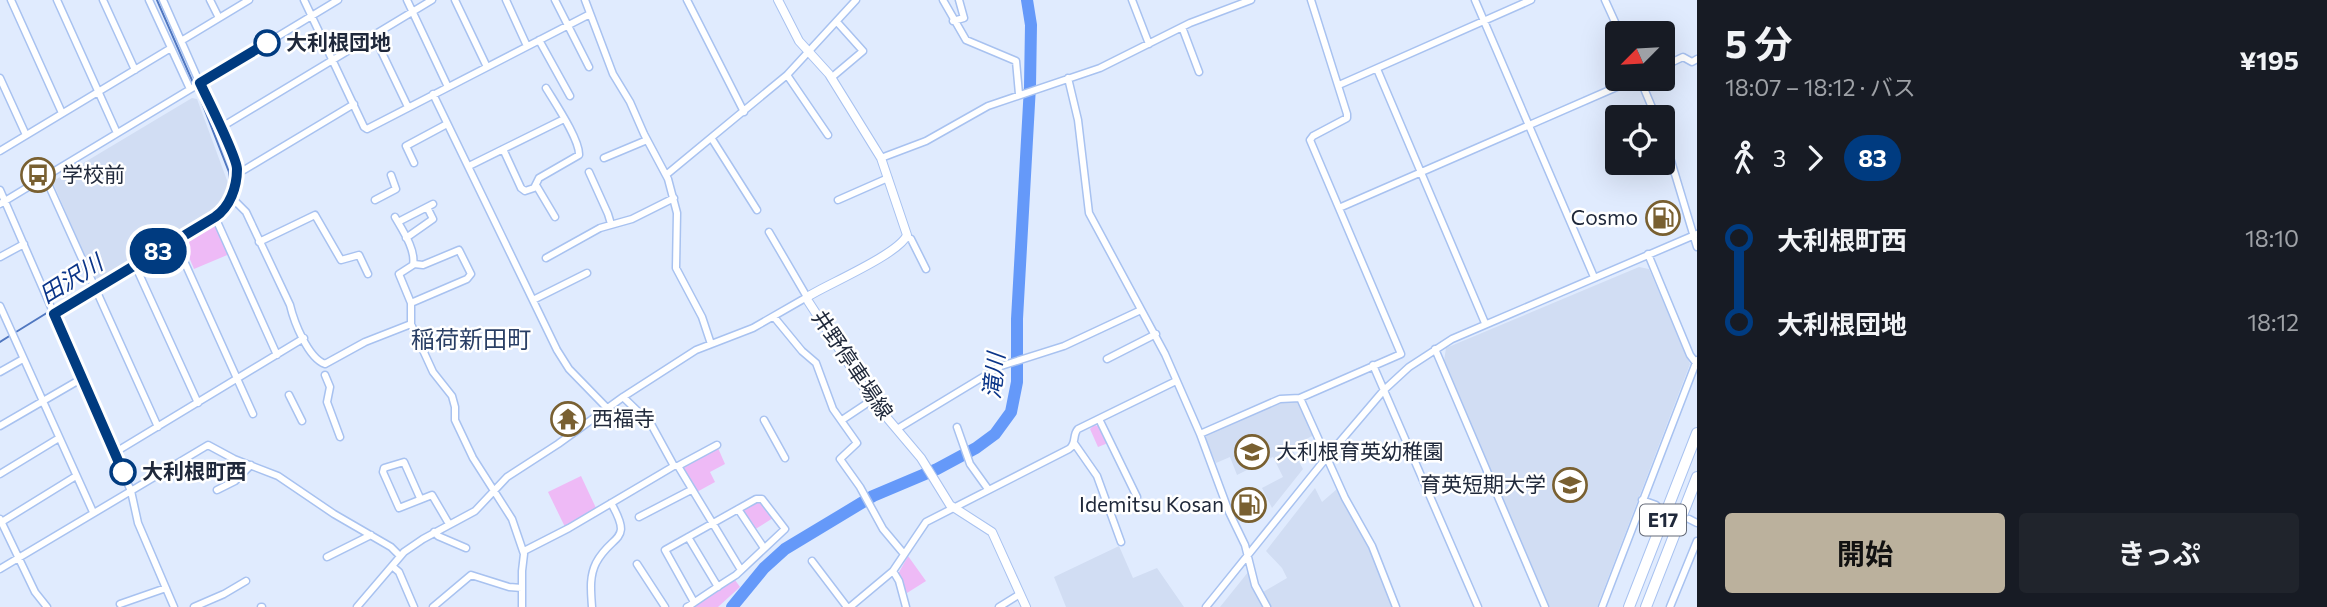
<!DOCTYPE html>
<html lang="ja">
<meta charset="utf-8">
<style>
body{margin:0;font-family:Commissioner,"Noto Sans JP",sans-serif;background:#20242c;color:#f1f3f6;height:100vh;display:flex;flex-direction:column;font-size:26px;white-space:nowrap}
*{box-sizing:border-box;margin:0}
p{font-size:23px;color:#9ea1a6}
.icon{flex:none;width:38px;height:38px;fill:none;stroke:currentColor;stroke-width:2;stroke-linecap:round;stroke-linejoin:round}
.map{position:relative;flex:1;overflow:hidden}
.panel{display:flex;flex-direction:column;background:#171b24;width:630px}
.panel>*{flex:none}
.badge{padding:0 14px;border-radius:23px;font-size:24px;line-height:46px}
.needle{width:46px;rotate:246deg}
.fabs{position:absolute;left:1605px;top:21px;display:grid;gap:14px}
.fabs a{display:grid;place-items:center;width:70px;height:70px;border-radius:7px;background:#171b24;box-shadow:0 7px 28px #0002;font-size:35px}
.map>.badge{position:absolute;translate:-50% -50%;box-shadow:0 0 0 4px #fff}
.legs{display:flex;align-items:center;gap:10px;height:77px;padding:0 28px;font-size:23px}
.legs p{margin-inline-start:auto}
.summary{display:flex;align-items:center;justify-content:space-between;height:119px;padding:0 28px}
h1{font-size:38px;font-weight:700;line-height:52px}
.primary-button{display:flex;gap:14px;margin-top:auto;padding:14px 28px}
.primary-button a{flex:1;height:80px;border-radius:7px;background:#bbb19d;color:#111;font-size:28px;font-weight:700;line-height:80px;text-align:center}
.primary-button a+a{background:#20242c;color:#f1f3f6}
ul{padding:0 28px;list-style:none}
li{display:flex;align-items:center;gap:24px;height:84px;font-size:26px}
li i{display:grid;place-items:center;width:10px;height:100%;margin:0 9px;background:currentColor}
li i::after{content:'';width:18px;height:18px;margin:-9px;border:5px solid;border-radius:50%;background:#171b24}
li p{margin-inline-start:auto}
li:first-child i{background:linear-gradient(#0000 50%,currentColor 0)}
li:last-child i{background:linear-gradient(currentColor 50%,#0000 0)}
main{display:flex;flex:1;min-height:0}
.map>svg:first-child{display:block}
.built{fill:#d1ddf3}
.green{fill:#eebaf6}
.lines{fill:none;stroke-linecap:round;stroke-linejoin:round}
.stream{stroke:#5077c0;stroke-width:2}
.river{stroke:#6599f9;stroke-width:12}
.minor-tunnel{stroke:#bac4d7;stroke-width:6;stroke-dasharray:6 3;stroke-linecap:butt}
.minor-casing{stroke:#a8c2f0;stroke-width:9}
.major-casing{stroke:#a8c2f0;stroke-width:10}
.highway-casing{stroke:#a8c2f0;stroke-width:12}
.minor{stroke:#fff;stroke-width:6}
.major{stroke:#fff;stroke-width:8}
.highway{stroke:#fff;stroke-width:10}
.line-1-casing{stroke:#fff;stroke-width:16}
.line-1{stroke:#003b80;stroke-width:10}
.stop-1-dot{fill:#fff;stroke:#003b80;stroke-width:3.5}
.labels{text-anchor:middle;stroke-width:5;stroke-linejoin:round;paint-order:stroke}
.shield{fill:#fff;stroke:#636976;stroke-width:2}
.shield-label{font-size:19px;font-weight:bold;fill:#20293b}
.stop-label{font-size:21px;font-weight:bold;fill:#20293b;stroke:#fff;text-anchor:start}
.poi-label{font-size:21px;fill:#20293b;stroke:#fff;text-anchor:start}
.street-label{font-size:21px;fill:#20293b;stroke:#fff}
.water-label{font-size:23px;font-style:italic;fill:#0b3589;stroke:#fff}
.quarter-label{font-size:24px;fill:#2a3f65;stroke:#fff}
</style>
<main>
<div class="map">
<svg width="1697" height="607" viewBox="0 0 1697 607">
<rect width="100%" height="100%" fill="#e0ebfe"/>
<path class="built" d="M192,98L197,99L228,183L223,202L214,210L99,280L94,277L54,185L55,180Z
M1639,267L1649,269L1690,364L1597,607H1549L1444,361L1446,348Z
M1298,400L1314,435L1291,447L1303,469L1272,508L1262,488L1283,477L1273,457L1237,475L1230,457L1216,463L1205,439L1206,434L1280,402Z
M1315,488L1322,502L1337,489L1376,561L1393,607H1271L1263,592L1287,578L1282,568L1266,551Z
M1119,546L1133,578L1157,568L1184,607H1066L1054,577Z
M1249,571L1252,587L1264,607H1220Z"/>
<path class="green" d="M213,220L219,223L232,253L194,269L183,243L184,238Z
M1094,425L1099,426L1108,443L1098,447L1090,429Z
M718,448L725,464L710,472L715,482L695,493L681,468Z
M581,476L596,508L565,527L548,492Z
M758,501L762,502L773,518L754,530L742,511Z
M908,556L926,581L907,593L898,574Z
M735,580L740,587L718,607H691Z"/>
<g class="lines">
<path class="stream" d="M157,0L194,85
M97,283L217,210C227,201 231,186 229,172L197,90
M55,308L92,286
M16,332L50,311
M0,342L11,335"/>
<path class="river" d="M732,607L764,568L785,549L873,496L937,469L976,448L995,434L1011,412L1017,382V319L1030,86L1031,25L1027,0"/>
<path class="minor-tunnel" d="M1656,505L1684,517"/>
<g class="minor-casing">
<path id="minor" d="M11,0L62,113
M57,0L117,133
M103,0L135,70
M149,0L190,89
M210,0L219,18
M304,0L364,127L367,129L590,14
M407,0L448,87
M455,0L487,67
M506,0L527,46
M555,0L589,67
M585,0L613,74L630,102L644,134L668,179L677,213L676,268L702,317L711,344
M687,0L744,112
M943,0L966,40L1016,61L1019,94
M1132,0L1149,44
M1475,0L1594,277
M1605,0L1620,33
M953,21L964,18L959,0
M1182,27L1199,72
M374,36L408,107
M539,40L570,96
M181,41L249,0
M1662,67L1683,57L1692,62L1697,59
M1377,69L1485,323
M787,75L828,135
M0,78L26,135
M831,78L863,51L837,22
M1068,78L1078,120L1089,213L1165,354L1200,434L1229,512L1245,545L1255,585L1267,607
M1640,79L1656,117
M1339,85L1531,0
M433,94L557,350L569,369L607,408
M220,128L432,0
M1662,131L1697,247
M712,139L757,210
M503,149L521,188L525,191L534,188L539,178L579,155C580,140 555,103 546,88
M0,151L171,48
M604,158L647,140
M881,158L926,141L988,106L1100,68L1190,23L1251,0
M414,163L406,146L447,124
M469,166L564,119
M237,170H244L354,104
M589,172L608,214L611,224
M666,175L787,75L856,0
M45,177L158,427
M536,185L555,217
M0,190L131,491L138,523L174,607
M231,197L246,212L290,305C294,322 308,358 325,364L365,342L411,324L433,372L452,396L455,407V420L473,458L512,519L524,554L522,571V607
M375,200L396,189L391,175
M838,200L888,178
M0,204L338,0
M1339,208L1635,79
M215,217L277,355
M395,217C403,231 416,250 413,265L399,274L411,303V324
M398,222L433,204
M907,237L911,239L926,269
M406,238L433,219L427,207
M175,241L253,414
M259,242L315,215L341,260L359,255L368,274
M1648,254L1690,355L1696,363
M0,257L24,244
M546,258L600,228L632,219L674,198
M135,265L198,403
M533,300L587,273
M411,303L467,279L471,274L459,250L423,265L414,264
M0,306L93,512
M54,315L215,217C231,206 239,184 236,165L163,0
M774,317L802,351L816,363L833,409L857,443L840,459L860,487L883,529L904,554
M1435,349L1545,607
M1107,359L1156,334
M1373,365L1478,607
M0,372L23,359
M325,375L330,387L327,402L340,437
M289,395L302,421
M623,397L651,424L674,466H678L741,570
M1300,398L1345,498L1372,546L1396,607
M1099,419L1137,497
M764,420L785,458
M842,420L872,400
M0,426L81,379
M957,427L970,464L988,489
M897,429L1001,366L1064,346L1141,310
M1200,434L1280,399L1300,398L1401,354L1310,140L1313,136L1347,118V114L1311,0
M1074,443L1097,476L1121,542
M114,453L304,338
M678,466L717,445
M0,474L59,438
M217,490L235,481L251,465
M420,498L404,462L384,468L383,472L399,508L432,495L449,524
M1642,500L1656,505
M738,509L764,548
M639,517L691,490
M0,519L35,592L47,607
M1689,519L1697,523
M0,523L76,476
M434,532L438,536L466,548
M688,537L718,587
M524,551L569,528L674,466
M327,557L371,535
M812,561L847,607
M637,564L665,607
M392,566L399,572L414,607
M0,569L208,445L234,459L278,476L334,514L391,547L400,556
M893,571L899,581L906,607
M120,604L166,588
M194,607L224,594L246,581
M261,607H262
M357,607L404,552L423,539L475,511L507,477L558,444L623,397L696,350L753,328L807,297L769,232
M433,607L471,575L509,587L522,588
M592,607C591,592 589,577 596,563C612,533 634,543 611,503
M687,607L689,606C705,595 720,585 736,575L785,529L762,499H756L665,550L694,602
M850,607L893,571L926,522L1069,449C1077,444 1072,435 1078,429L1176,381
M999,607L1020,594
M1206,607L1327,457L1384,390L1409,367L1452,339L1697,234
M1602,607L1697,360
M1670,607L1697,541"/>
</g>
<g class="major-casing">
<path id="major" d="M778,0L799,41L829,74L881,158L907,235C899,254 828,284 807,297L808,301L872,400L921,458L950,505L992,532L1026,607"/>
</g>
<g class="highway-casing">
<path id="highway" d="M1629,607L1697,433
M1646,607L1697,477"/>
</g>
<use href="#minor" class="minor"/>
<use href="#major" class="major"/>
<use href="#highway" class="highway"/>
</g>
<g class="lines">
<g class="line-1-casing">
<path id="line-1" d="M123,472L54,314L215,217C230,207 237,187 237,169C237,157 207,98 200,83L267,43"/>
</g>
<use href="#line-1" class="line-1"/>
</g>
<defs>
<g id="bus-ring" transform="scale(1.75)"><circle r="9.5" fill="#fff" stroke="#796031" stroke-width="1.5"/><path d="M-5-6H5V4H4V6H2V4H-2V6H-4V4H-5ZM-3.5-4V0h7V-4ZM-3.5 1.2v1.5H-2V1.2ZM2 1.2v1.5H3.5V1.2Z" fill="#796031"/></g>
<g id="fuel-ring" transform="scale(1.75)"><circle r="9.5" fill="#fff" stroke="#796031" stroke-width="1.5"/><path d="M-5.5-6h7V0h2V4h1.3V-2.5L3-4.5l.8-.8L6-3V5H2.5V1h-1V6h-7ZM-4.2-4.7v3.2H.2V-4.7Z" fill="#796031"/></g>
<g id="temple-ring" transform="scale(1.75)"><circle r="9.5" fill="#fff" stroke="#796031" stroke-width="1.5"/><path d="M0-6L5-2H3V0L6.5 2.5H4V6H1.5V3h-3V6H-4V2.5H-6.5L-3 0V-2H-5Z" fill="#796031"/></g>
<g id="school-ring" transform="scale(1.75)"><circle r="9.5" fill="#fff" stroke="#796031" stroke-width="1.5"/><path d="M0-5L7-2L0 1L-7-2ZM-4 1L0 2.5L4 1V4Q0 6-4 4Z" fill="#796031"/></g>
<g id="university-ring" transform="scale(1.75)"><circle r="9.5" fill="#fff" stroke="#796031" stroke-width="1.5"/><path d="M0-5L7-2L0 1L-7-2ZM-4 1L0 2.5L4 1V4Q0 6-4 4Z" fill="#796031"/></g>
</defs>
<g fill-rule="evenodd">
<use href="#bus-ring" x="38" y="175"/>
<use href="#fuel-ring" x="1663" y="218"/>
<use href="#temple-ring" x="568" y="419"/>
<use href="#school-ring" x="1252" y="452"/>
<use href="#university-ring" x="1570" y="485"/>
<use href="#fuel-ring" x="1249" y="505"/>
</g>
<g class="stop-1-dot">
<circle cx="267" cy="43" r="12"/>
<circle cx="123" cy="472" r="12"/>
</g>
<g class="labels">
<rect class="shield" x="1640" y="504.5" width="46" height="31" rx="5"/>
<g class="shield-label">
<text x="1663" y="527">E17</text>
</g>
<g class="stop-label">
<text x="286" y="50">大利根団地</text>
<text x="142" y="479">大利根町西</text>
</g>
<g class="poi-label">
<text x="62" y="182">学校前</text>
<text x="1638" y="225" text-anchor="end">Cosmo</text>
<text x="592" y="426">西福寺</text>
<text x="1276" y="459">大利根育英幼稚園</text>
<text x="1546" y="492" text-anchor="end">育英短期大学</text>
<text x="1224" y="512" text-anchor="end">Idemitsu Kosan</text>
</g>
<g class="street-label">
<text transform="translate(852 365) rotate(56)" y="7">井野停車場線</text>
</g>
<g class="water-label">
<text transform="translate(71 279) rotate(-32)" y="8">田沢川</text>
<text transform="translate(994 376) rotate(-84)" y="8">滝川</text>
</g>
<g class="quarter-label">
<text x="471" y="348">稲荷新田町</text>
</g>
</g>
</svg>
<div class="fabs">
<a><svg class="needle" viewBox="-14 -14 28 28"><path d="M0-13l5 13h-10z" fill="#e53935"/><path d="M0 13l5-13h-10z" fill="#9ea1a6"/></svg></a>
<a><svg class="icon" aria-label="locate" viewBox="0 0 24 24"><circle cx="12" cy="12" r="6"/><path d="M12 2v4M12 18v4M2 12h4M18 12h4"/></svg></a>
</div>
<b class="badge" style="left:158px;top:251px;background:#003b80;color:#fff">83</b>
</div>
<section class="panel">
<div class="summary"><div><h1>5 分</h1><p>18:07 – 18:12 · バス</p></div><b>¥195</b></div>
<div class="legs"><svg class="icon" aria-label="walk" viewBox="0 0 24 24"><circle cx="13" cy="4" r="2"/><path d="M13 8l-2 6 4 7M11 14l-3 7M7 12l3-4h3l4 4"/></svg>3<svg class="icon" aria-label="forward" viewBox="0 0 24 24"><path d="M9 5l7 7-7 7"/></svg><b class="badge" style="background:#003b80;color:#fff">83</b></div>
<ul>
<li><i style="color:#003b80"></i><b>大利根町西</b><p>18:10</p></li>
<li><i style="color:#003b80"></i><b>大利根団地</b><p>18:12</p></li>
</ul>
<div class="primary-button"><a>開始</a><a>きっぷ</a></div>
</section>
</main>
